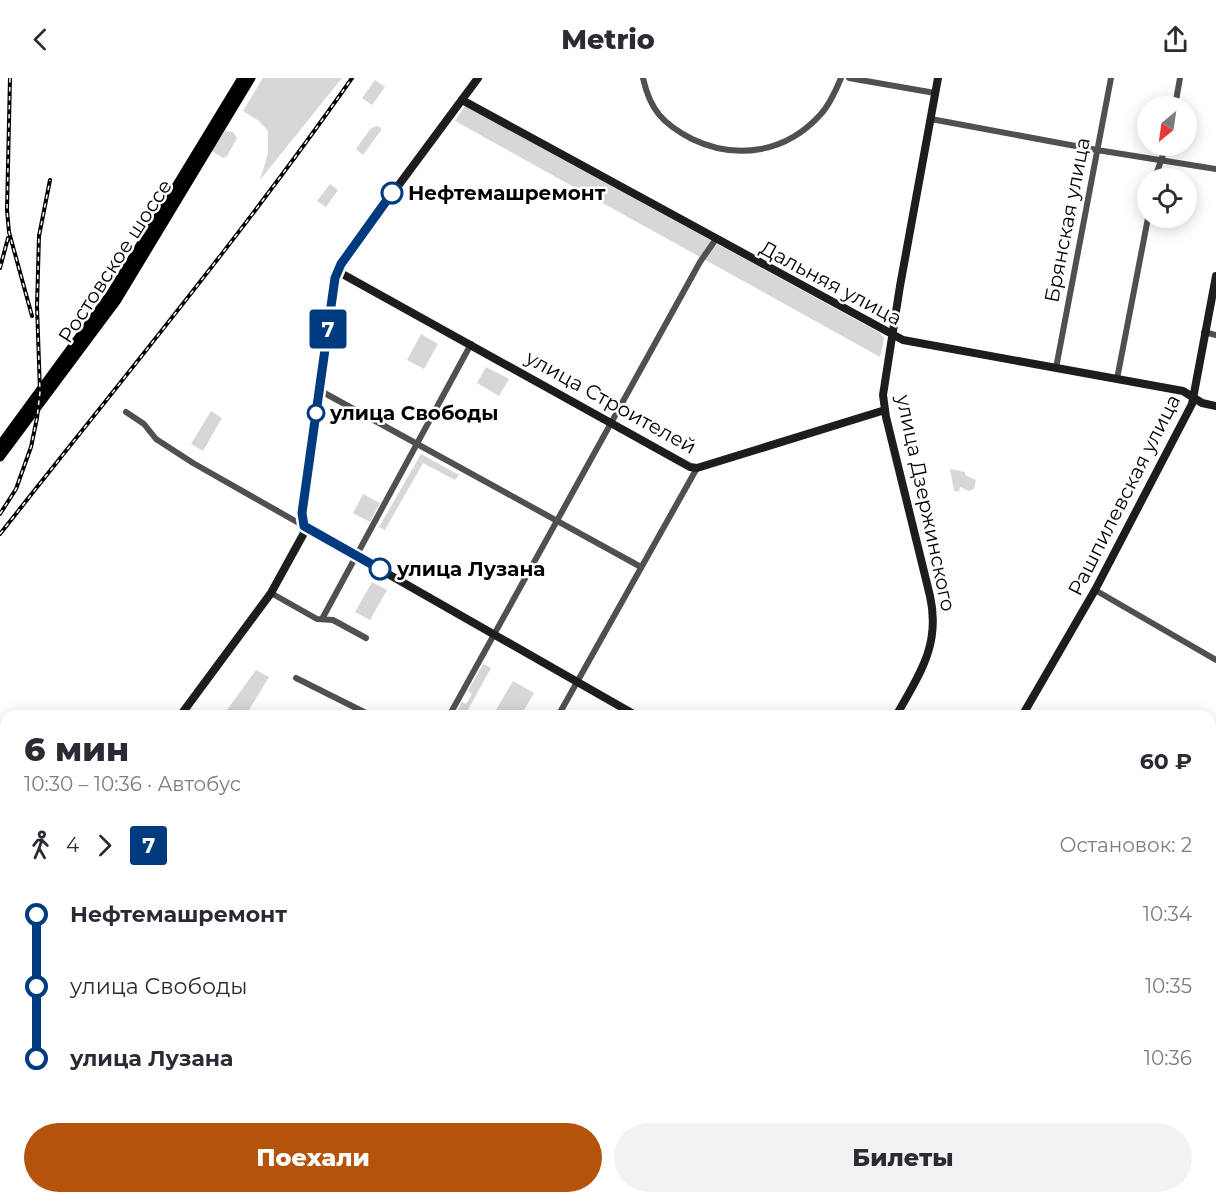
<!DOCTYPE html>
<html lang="ru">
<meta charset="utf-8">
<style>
body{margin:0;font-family:Montserrat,sans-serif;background:#f2f2f3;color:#2b2b33;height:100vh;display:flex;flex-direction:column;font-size:22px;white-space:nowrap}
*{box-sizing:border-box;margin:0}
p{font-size:20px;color:#7c7c81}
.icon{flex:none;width:33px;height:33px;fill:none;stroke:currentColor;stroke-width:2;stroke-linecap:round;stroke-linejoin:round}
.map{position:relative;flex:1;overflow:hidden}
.panel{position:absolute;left:0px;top:632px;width:1216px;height:494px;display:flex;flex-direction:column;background:#fff;border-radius:18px 18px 0 0;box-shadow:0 3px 15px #0003}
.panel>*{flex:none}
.badge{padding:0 12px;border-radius:4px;font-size:21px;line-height:39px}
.needle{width:39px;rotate:209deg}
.fabs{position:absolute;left:1137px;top:18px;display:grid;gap:12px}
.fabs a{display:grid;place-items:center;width:60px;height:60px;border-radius:50%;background:#fff;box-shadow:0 3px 15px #0003;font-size:30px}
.map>.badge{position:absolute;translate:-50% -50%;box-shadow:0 0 0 3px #fff}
.legs{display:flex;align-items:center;gap:9px;height:66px;padding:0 24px;font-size:20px}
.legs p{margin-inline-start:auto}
.summary{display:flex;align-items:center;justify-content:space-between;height:102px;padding:0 24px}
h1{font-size:33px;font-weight:800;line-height:45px}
.cta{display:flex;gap:12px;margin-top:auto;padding:12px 24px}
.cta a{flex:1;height:69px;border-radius:36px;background:#b45309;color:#fff;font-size:24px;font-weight:800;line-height:69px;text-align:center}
.cta a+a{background:#f2f2f3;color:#2b2b33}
ul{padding:0 24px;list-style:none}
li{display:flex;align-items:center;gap:21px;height:72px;font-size:22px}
li i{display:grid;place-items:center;width:9px;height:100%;margin:0 8px;background:currentColor}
li i::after{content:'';width:15px;height:15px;margin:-8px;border:4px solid;border-radius:50%;background:#fff}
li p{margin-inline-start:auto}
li:first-child i{background:linear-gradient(#0000 50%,currentColor 0)}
li:last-child i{background:linear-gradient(currentColor 50%,#0000 0)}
header{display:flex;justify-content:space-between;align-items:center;height:78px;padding:0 24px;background:#fff;font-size:27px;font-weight:800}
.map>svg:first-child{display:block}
.green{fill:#d7d7d7}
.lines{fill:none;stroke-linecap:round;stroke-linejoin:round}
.street{stroke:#505050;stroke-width:6}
.secondary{stroke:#1d1d1d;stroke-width:8}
.primary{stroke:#000;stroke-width:9}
.rail-casing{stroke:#000;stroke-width:4}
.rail{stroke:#fff;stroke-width:1.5;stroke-dasharray:4.5;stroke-linecap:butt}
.line-1-casing{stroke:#fff;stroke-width:14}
.line-1{stroke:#003b80;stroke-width:9}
.stop-1-dot{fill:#fff;stroke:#003b80;stroke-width:3}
.labels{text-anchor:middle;stroke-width:5;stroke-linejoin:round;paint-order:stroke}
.stop-label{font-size:20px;font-weight:bold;fill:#000;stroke:#fff;text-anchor:start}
.street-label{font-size:20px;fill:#000;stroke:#fff}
</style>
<header><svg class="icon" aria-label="back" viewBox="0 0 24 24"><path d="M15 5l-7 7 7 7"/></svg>Metrio<svg class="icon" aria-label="share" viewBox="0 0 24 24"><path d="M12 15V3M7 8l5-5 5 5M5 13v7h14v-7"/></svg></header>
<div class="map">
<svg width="1216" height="1124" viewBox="0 0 1216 1124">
<rect width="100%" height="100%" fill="#fff"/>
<path class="green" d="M263,0H342L260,102L268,75V53L259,43L243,33Z
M375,2L385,9L372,27L362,20Z
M465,28L880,255L884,260L880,279L455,43Z
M378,48L382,51L363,77L356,71L371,50Z
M225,53L233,54L237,60L227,78L223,80L212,73Z
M330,106L338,112L326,129L317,123Z
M421,256L438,266L424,291L407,282Z
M486,289L509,301L499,318L477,305Z
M211,333L222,340L203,373L191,366Z
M421,376L459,397L455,402L423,385L385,452L379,449Z
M950,391L965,394V397L976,402L974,411L969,413L960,409L959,414L954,413Z
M363,416L380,425L370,444L353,435Z
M372,504L387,512L370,542L355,534Z
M483,586L491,590L465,637H455L462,624L466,626L472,616L468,613Z
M256,592L269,599L246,637H226L224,636Z
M513,603L534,615L521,637H493Z"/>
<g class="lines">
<path class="street" d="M643,0C650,32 663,46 692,61C738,83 787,74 821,36C830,26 836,12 841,0
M849,0L935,15
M1175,28L1180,0
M931,41L1097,72L1216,91
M1155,100L1166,68
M1204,254L1216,257
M1056,290L1111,0
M1117,301L1148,140
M319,312L641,489
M126,334L144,346L156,361L193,385L304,448
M1095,512L1216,582
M271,515L317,541L333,542L366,560
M322,541L471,266
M296,600L372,638
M449,638L700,184L716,161
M558,638L697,390
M1210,760L1216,763
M0,1078L6,1082
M0,1108L6,1100
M54,1119L60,1124
M927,1119L934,1124
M138,1124L142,1119"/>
<path class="secondary" d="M462,22L903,262L1183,313L1202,325L1216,328
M337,193L690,389L697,390L885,332
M304,448L637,638
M180,638L271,515L304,455L302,435L337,193L355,166L478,0
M896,638C919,597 941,567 930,518L886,339L883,317L900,208L938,0
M1022,638L1095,512L1192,326L1216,198
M0,1012L6,1015
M181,1119L189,1124
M317,1124L320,1119"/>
<path class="primary" d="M0,367L110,217L242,0
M0,379L117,222L251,0
M1210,922L1216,919
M1210,939L1216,937
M596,1124L600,1119
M605,1124L609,1119"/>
<g class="rail-casing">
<path id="rail" d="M10,0L7,132L9,154L32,238
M0,190L8,160
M0,436L16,411L31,369L37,340L40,314L37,228L39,158L50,102
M0,456C119,305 242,157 352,0
M0,721L6,719
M0,743L6,742
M0,793L6,795
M914,1119L922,1124"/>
</g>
<use href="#rail" class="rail"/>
</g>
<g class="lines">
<g class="line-1-casing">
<path id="line-1" d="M380,491L304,448L302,435L335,200L341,186L392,115"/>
</g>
<use href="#line-1" class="line-1"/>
</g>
<g class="stop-1-dot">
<circle cx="392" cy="115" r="10"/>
<circle cx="316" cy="335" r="8"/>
<circle cx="380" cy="491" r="10"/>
</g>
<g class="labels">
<g class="stop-label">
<text x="408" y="122">Нефтемашремонт</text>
<text x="330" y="342">улица Свободы</text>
<text x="397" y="498">улица Лузана</text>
</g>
<g class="street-label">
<text transform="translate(1067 142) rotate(-79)" y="7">Брянская улица</text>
<text transform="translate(115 183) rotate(-57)" y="7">Ростовское шоссе</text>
<text transform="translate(831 205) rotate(28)" y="7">Дальняя улица</text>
<text transform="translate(611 324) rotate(29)" y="7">улица Строителей</text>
<text transform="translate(1124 417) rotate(-63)" y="7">Рашпилевская улица</text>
<text transform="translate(926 425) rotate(78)" y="7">улица Дзержинского</text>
</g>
</g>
</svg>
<div class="fabs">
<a><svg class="needle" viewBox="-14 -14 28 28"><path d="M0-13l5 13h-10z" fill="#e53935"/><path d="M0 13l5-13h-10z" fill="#7c7c81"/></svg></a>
<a><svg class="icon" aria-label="locate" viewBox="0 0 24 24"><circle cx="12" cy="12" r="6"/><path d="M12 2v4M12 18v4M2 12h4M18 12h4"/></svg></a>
</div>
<b class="badge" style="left:328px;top:251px;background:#003b80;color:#fff">7</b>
<section class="panel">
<div class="summary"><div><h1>6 мин</h1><p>10:30 – 10:36 · Автобус</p></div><b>60 ₽</b></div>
<div class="legs"><svg class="icon" aria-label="walk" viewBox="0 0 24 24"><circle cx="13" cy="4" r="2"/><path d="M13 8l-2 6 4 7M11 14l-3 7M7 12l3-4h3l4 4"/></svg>4<svg class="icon" aria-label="forward" viewBox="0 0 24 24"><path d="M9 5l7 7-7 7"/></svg><b class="badge" style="background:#003b80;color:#fff">7</b><p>Остановок: 2</p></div>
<ul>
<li><i style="color:#003b80"></i><b>Нефтемашремонт</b><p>10:34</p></li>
<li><i style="color:#003b80"></i><span>улица Свободы</span><p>10:35</p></li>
<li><i style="color:#003b80"></i><b>улица Лузана</b><p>10:36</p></li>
</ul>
<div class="cta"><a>Поехали</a><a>Билеты</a></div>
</section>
</div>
